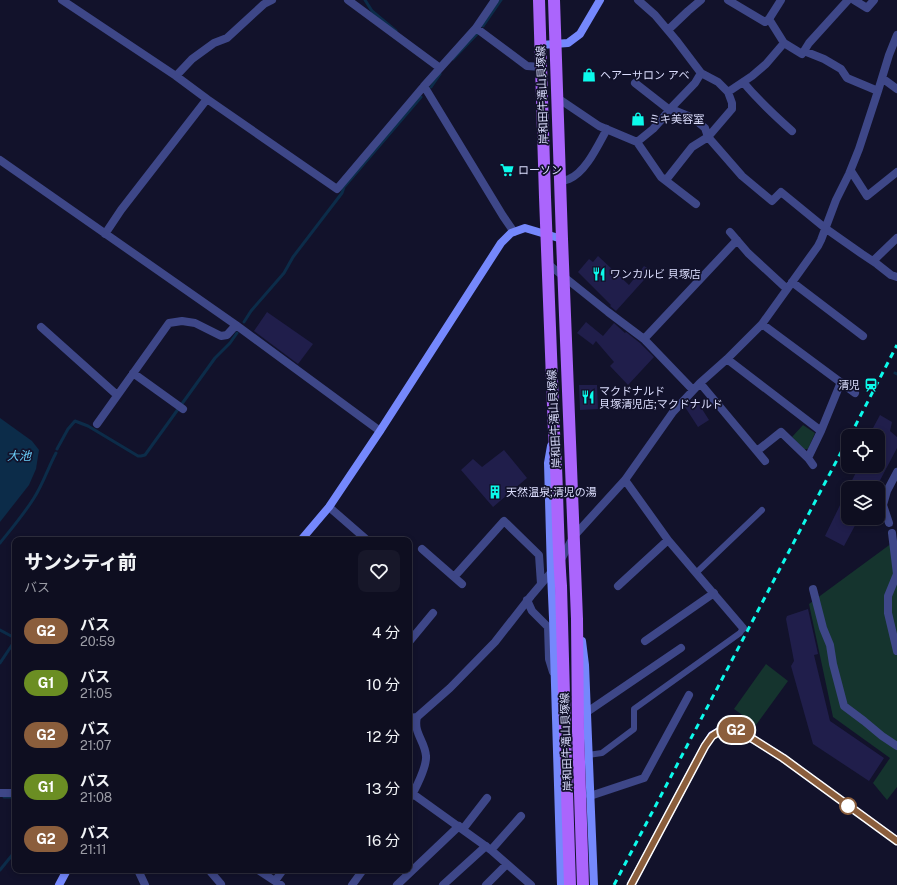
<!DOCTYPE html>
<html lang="ja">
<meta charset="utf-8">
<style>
body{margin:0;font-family:"Public Sans","Noto Sans JP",sans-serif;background:#171729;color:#f1f3f6;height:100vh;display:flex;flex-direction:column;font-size:15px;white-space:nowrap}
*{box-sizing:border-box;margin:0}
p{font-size:13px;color:#9b9ca5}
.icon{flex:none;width:22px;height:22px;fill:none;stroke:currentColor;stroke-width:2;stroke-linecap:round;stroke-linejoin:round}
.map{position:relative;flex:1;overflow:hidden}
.panel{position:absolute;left:12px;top:537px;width:400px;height:336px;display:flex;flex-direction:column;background:#0e0e20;border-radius:8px;box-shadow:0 2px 6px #0003,0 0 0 1px #2e2e3e}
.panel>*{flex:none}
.badge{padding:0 8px;border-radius:13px;font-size:14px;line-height:26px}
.fabs{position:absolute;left:841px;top:429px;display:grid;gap:8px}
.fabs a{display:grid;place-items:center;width:44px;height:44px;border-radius:8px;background:#0e0e20;box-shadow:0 2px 6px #0003,0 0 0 1px #2e2e3e;font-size:20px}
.map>.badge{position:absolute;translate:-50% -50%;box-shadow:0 0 0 2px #fff}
.round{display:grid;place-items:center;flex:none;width:42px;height:42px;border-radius:8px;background:#171729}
.overview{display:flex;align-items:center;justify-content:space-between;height:68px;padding:0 12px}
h1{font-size:19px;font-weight:800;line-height:30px}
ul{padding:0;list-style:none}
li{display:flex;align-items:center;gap:12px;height:52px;padding:0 12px}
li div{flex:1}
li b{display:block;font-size:15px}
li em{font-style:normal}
li .badge{min-width:44px;font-weight:700;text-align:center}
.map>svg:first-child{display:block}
.green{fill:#15342e}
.water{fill:#0c2c49}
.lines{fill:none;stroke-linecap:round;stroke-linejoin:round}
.stream{stroke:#0c2c49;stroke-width:3}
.building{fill:#201e4b}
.lane{stroke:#3e4788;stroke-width:6}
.street{stroke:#3e4788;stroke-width:8}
.secondary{stroke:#7588fc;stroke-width:8}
.primary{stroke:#ab65fc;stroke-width:12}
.rail{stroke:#0cfaeb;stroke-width:3;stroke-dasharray:6 5;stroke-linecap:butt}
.line-casing{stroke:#fff;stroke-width:9}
.line{stroke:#8b5e3c;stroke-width:6}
.stop-dot{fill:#fff;stroke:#8b5e3c;stroke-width:2}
.labels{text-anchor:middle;stroke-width:3.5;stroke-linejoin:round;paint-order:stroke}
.poi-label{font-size:11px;fill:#dcdefe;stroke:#12122b;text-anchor:start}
.street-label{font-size:11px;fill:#dcdefe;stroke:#12122b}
.water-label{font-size:12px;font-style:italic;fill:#6cd1fc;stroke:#12122b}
</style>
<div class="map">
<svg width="897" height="885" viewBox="0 0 897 885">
<rect width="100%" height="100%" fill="#12122b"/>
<path class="green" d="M803,425L815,433L808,449H804L792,437Z
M892,543L897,547V787L887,800L873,783L890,758L833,717L809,604Z
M766,664L788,681L756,725L734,709Z"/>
<path class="water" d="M0,418L32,441L39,450L36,469L29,485L0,522Z"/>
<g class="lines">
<path class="stream" d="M365,0L372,11L396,31
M483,26L501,0
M453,59L478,33
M431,87L440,74
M244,322L251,311L284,273L293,257L342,193L344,187L421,97
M895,373L897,374
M57,449L68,429L75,421L88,426L138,456H141L145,455L215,358L230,343L237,333
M0,543C12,528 24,514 34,498C43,484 48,468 56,453
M0,630L13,637L14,639V642L0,663
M4,797H13L15,806
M0,870L13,854L15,850"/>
</g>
<path class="building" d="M598,256L629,285L644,266L652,271L616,311L610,306L611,305L578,272L589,259L593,262Z
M267,312L313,344L298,364L254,331Z
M586,322L603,336L614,323L625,333L626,332L640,343L654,357L628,385L610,366L614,362L596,341L593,345L577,333Z
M579,385H597L598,409L580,410Z
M693,399L695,403L697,401L709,420L698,427L685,407Z
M880,415L892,422L890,431L897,437V448L876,488H848V518H859L844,546L825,536L859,466H878V436H873L876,431L873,428Z
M504,450L527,478L493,507L461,470L473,459L482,467Z
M808,609L818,654L814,655L830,721L884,758L869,781L813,744L791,666L794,661L786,619L787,616Z"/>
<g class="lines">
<path class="lane" d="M696,573L762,510
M588,755L602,753L634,729V709L740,633L743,628"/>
<path class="street" d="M62,0L176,76L207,99L337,189L424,86L476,28L495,0
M348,0L440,68
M638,0L655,15L676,40L701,73L718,82L728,92L732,103V109L708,137L692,147L666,180
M728,0L765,22L769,19L784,43L802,54L804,51L824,59L841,69L847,78L878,91
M854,0L867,8L874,0
M769,19L781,0
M476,28L527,66L541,67
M668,30L688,11L701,0
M804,51L809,43L848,0
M176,76L192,59L214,43L227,38L264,4L272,0
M882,78L897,89
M743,82C758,100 774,115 792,131
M635,83L667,108L676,111L693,118L705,128L708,137L742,176L772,201L781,192L825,228L862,254L877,264L891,275L897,277
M424,86L503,216L514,232
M728,92L752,76L766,64L784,43
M557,100L562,101L599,126L637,142L661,177L696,204
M637,142L653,129L662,119L670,109L695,83L701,73
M0,160L236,325L380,431
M851,171L867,196L897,172
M560,182C563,181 566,180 569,179C586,172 598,145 607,129
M730,232L748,253L787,289
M105,234L121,210L207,99
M873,261L897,238
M548,264L608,312L644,339L693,390
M792,282L863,336
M762,324L855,393
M41,327L117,395
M644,339L737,240
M727,359L821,431
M133,373L183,409
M700,383L765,461
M97,424L169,323L182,321L195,323L221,336L227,335L236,325
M757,451L781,432L808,458L813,465
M808,458L821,431L841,382
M625,480L668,540L696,573L743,628
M329,507L367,540
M889,523L883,505L887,491L897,472
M892,533L897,574L888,596V613L897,651
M422,549L462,584
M454,577L504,521L539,555L541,584
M618,586L668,540
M813,589L823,628L830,645L833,664L844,706L864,721L882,736L897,746
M527,600L532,611L548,627L549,659L553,672
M645,641L714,593
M409,642L433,613
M587,712L681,648
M409,718L417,717
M0,793H15
M413,794L491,850L531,885
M590,796L644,778L689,695
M409,799C415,791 427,766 426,756C425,741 413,733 417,717L450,688L495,642L531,596L559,563L574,536L625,480L673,412L700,383L727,359L762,324L818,246L821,240L836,200L849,174L859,149L878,91L889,55L897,35
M463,829L487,798
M491,850L521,816
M138,870L145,885
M209,870L221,884
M258,870L281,885
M275,881L283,870
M352,885L363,870
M397,885L459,826
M443,885L486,846
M486,885L507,864"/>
<path class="secondary" d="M541,45L568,43L580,34L600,0
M551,446L548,463L551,573L553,618L561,885
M301,540L329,507L380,431L501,243L511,233L525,228L562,239
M582,641L585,665L594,885
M59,885L67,870
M631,885L705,746L712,735L723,729H733L745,734L783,758L897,841"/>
<path class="primary" d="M539,0L545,197L554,432C558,483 557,535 561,586L565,732L570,885
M554,0L562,239L577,619L578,731L583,885"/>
<path class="rail" d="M850,436L897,345
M614,885L848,439"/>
</g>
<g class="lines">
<g class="line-casing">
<path id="line" d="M631,885L705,746L712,736L723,729H733L745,734L783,758L897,841"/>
</g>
<use href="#line" class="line"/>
</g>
<defs>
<g id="shop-bare" transform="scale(1.08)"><path d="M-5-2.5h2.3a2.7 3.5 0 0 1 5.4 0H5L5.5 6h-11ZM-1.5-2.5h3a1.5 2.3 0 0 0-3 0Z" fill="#0cfaeb" stroke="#12122b" stroke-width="2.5" paint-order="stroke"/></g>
<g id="supermarket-bare" transform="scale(1.08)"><path d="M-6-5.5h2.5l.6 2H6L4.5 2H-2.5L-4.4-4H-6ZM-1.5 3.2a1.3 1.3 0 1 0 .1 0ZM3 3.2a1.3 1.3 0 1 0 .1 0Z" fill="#0cfaeb" stroke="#12122b" stroke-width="2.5" paint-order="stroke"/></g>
<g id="restaurant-bare" transform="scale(1.08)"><path d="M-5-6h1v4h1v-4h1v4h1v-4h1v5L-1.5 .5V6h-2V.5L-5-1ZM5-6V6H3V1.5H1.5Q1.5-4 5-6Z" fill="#0cfaeb" stroke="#12122b" stroke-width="2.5" paint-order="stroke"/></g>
<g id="station-bare" transform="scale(1.08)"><path d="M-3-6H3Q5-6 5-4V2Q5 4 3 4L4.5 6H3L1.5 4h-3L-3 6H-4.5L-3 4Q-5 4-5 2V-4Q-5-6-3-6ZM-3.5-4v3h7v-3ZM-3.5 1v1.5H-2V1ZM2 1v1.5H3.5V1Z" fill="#0cfaeb" stroke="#12122b" stroke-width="2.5" paint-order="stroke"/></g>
<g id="building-bare" transform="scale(1.08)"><path d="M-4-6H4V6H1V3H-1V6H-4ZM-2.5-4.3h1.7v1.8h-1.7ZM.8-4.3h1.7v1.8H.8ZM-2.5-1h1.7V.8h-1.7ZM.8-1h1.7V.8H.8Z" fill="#0cfaeb" stroke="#12122b" stroke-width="2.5" paint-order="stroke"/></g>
</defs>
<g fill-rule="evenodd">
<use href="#shop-bare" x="589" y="75"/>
<use href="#shop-bare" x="638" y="119"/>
<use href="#supermarket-bare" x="507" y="170"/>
<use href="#restaurant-bare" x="599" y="274"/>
<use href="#station-bare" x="871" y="385"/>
<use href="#restaurant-bare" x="588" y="397"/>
<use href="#building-bare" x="495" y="492"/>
</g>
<circle class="stop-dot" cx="848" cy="806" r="8"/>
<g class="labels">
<g class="poi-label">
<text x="600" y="79">ヘアーサロン アベ</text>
<text x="649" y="123">ミキ美容室</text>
<text x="518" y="174">ローソン</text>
<text x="610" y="278">ワンカルビ 貝塚店</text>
<text x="860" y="389" text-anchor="end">清児</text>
<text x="599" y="395">マクドナルド<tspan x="599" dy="13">貝塚清児店;マクドナルド</tspan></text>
<text x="506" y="496">天然温泉;清児の湯</text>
</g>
<g class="street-label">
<text transform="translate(542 95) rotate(-92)" y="4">岸和田牛滝山貝塚線</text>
<text transform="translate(554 419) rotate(-93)" y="4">岸和田牛滝山貝塚線</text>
<text transform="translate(566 742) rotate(-92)" y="4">岸和田牛滝山貝塚線</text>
</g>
<g class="water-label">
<text x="19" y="460">大池</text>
</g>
</g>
</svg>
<div class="fabs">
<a><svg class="icon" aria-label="locate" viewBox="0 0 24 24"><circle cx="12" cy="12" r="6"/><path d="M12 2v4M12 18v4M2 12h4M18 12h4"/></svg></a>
<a><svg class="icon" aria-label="layers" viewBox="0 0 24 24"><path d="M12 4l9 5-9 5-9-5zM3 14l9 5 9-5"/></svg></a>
</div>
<b class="badge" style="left:736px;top:730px;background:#8b5e3c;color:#fff">G2</b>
<section class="panel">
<div class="overview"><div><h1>サンシティ前</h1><p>バス</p></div><a class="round"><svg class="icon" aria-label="heart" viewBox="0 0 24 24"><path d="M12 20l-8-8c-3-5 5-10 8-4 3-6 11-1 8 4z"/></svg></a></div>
<ul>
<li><span class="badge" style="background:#8b5e3c;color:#fff">G2</span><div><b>バス</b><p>20:59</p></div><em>4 分</em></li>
<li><span class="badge" style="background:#6b8e23;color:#fff">G1</span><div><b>バス</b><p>21:05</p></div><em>10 分</em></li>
<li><span class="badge" style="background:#8b5e3c;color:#fff">G2</span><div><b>バス</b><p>21:07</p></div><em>12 分</em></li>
<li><span class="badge" style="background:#6b8e23;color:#fff">G1</span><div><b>バス</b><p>21:08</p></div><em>13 分</em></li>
<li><span class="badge" style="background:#8b5e3c;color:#fff">G2</span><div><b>バス</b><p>21:11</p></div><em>16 分</em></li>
</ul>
</section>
</div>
